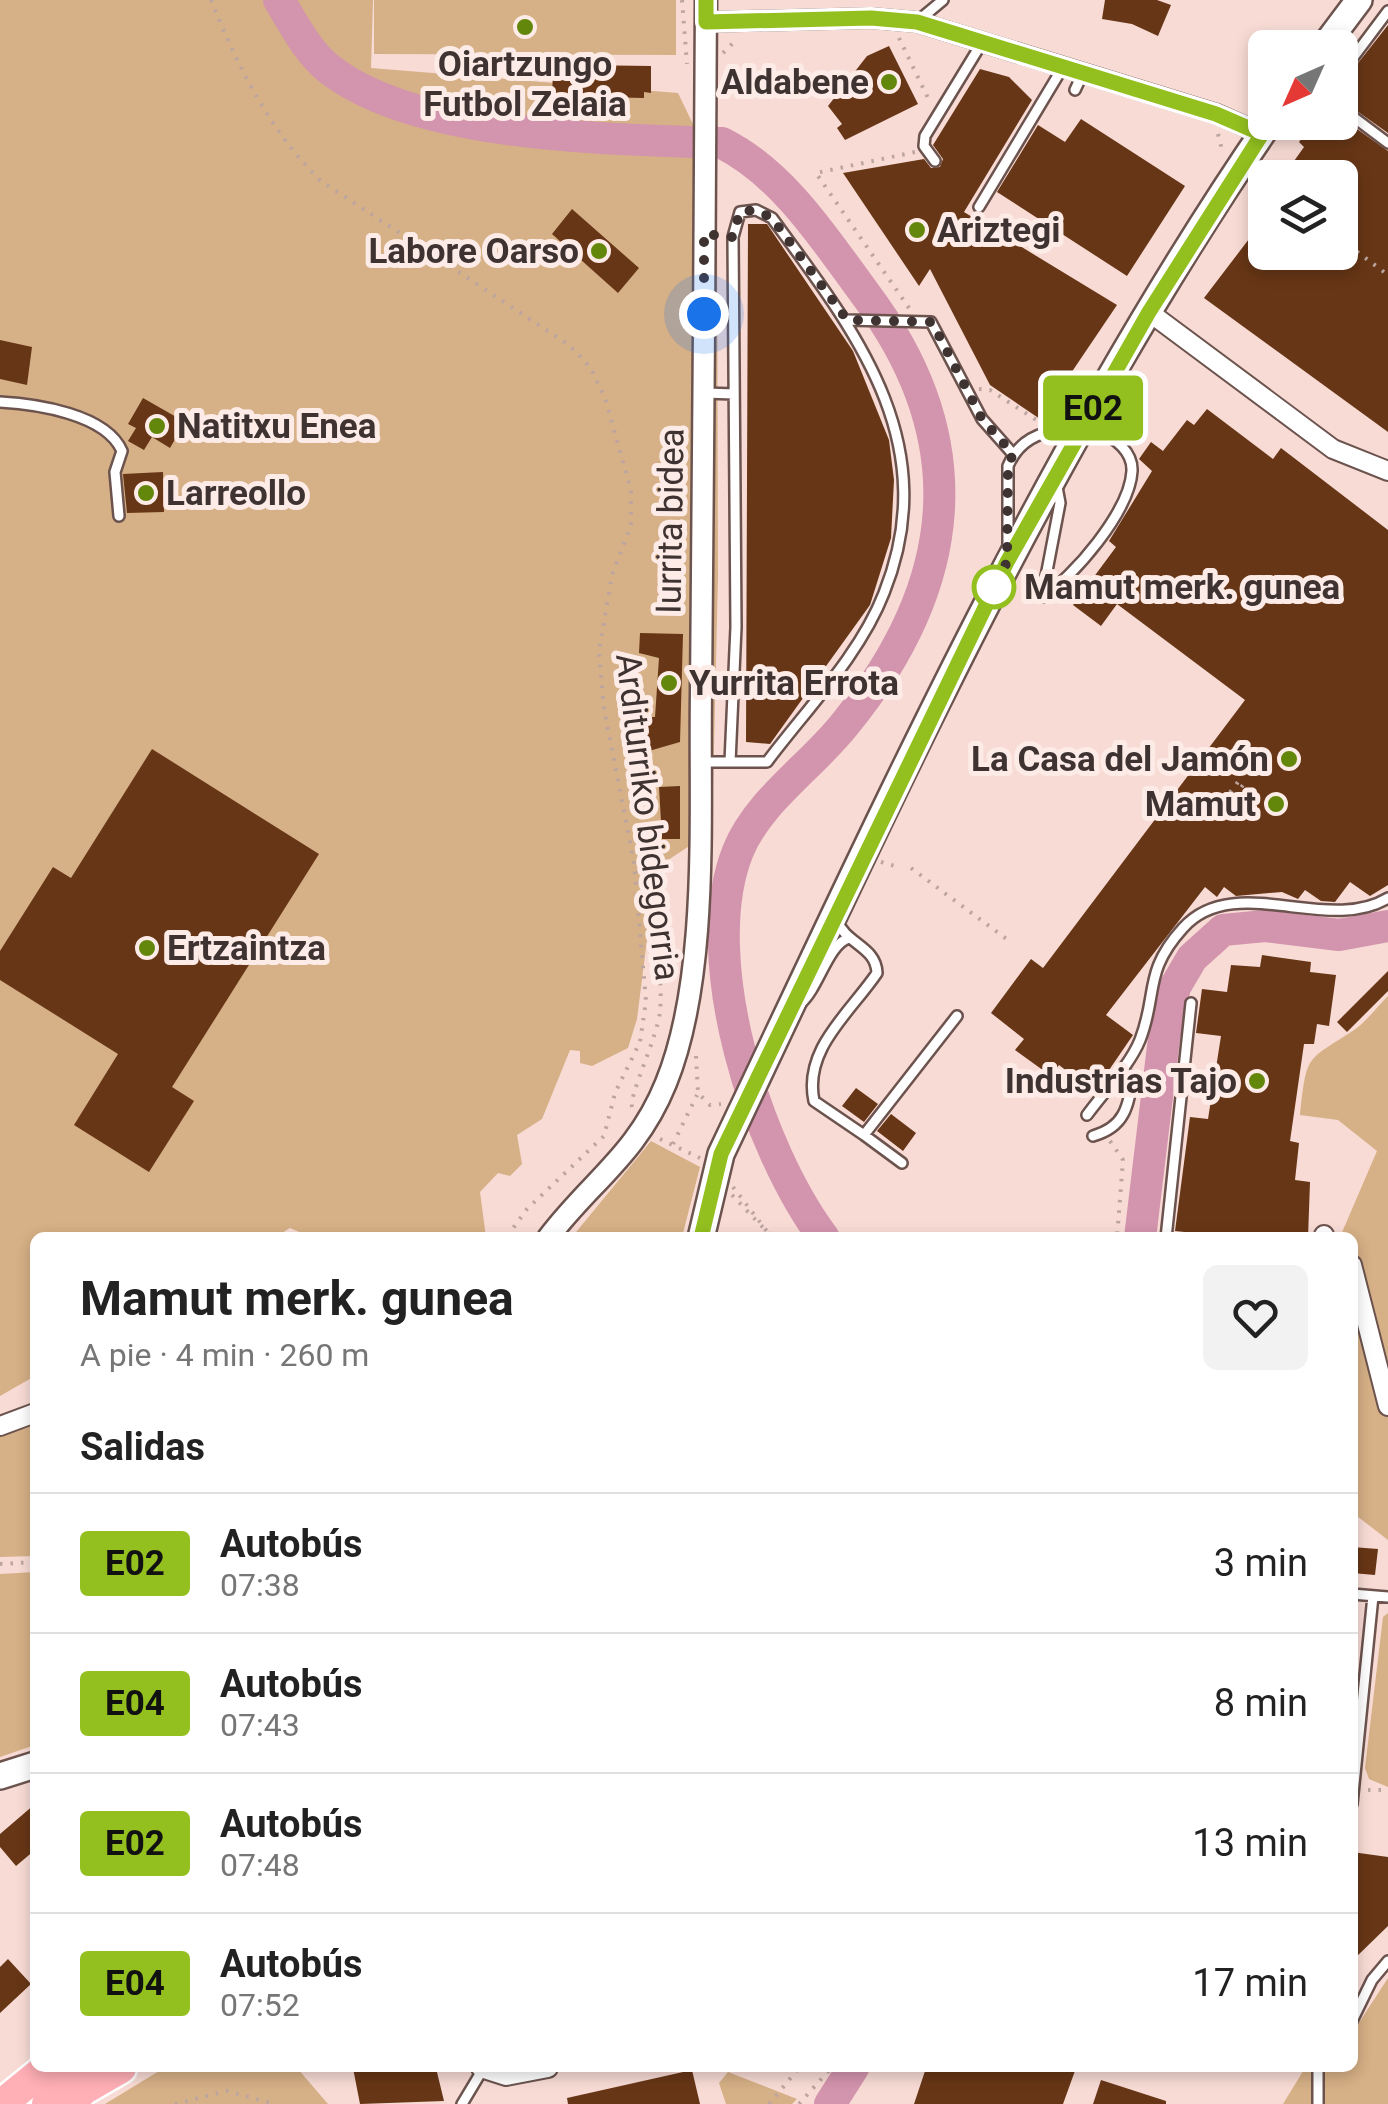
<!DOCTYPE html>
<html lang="es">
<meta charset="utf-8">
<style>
body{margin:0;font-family:Roboto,sans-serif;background:#f2f2f2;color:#222;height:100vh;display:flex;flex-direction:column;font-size:38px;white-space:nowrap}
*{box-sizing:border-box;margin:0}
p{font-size:32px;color:#767676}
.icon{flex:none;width:55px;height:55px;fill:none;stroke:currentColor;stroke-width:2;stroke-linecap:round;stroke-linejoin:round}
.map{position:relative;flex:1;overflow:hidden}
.sheet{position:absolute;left:30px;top:1232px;width:1328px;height:840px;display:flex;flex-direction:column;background:#fff;border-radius:15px;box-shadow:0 5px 15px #0003}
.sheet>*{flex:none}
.badge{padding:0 20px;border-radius:8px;font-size:35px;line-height:65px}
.needle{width:65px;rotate:225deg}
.fabs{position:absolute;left:1248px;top:30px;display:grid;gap:20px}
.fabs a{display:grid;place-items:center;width:110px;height:110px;border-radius:15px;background:#fff;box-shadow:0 5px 15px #0003;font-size:50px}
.you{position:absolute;width:50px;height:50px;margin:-25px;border:8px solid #fff;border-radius:50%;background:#1a73e8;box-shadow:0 0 0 15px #1a73e833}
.map>.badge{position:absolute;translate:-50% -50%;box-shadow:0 0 0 5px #fff}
h2{padding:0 50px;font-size:38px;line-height:90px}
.round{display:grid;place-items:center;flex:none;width:105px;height:105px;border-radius:15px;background:#f2f2f2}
.headline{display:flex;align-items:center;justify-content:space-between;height:170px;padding:0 50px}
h1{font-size:48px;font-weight:700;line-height:75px}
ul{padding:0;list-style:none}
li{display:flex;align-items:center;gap:30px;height:140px;padding:0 50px;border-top:2px solid #e0e0e0}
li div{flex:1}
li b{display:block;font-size:38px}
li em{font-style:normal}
li .badge{min-width:110px;font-weight:700;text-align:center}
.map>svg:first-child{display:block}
.green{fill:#d6b086}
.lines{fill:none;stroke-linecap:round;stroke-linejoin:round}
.river{stroke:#d394ad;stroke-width:32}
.building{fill:#673616}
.service-casing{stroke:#6c534e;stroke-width:14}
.minor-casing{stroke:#6c534e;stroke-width:22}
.tertiary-casing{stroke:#6c534e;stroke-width:25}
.secondary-casing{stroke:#6c534e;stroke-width:30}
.motorway-casing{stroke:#fff;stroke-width:35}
.path{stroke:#bca5a0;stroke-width:4;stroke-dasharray:2.5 8;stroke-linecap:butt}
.service{stroke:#fff;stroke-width:9}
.minor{stroke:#fff;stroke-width:18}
.tertiary{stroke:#fff;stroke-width:20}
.secondary{stroke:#fff;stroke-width:25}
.motorway{stroke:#ffafb6;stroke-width:30}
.line-casing{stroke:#fff;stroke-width:22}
.line{stroke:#93c01f;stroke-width:15}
.walk{stroke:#3e3331;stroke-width:10;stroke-dasharray:0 18}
.poi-dot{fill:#62870b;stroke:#fdebe7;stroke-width:4}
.stop-dot{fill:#fff;stroke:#93c01f;stroke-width:5}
.labels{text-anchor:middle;stroke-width:10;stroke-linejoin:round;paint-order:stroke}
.poi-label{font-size:35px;font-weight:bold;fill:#3e3331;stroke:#fdebe7;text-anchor:end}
.street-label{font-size:35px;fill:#3e3331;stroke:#fdebe7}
.stop-label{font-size:35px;font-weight:bold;fill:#3e3331;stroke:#fdebe7;text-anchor:start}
</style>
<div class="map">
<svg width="1388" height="2104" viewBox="0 0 1388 2104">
<rect width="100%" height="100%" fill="#f8dbd5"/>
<path class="green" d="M0,0H373L371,68L678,93L717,174L718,576L712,831L656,868L637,1019L628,1048L592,1066L580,1063V1051L570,1050L542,1119L517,1135L522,1164L510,1176L498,1173L480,1192L486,1237L313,1238L290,1228L274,1238H35V1376L0,1396Z
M374,0H676V55L374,54Z
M1388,996V1540L1353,1513L1352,1238L1340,1237L1377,1151L1338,1120L1300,1115C1307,1052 1306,1062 1354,1030C1367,1021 1377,1007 1388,996Z
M651,1141L700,1167L682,1237H572Z
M35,1425V1556L0,1557V1436Z
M35,1572V1745L0,1757V1574Z
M1388,1613V1787L1369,1779L1365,1768L1383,1617Z
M1388,1978V2104H1283L1305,2068H1352L1353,2032Z
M164,2068H297L328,2104H105Z
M728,2072L797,2099L792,2104H726L719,2083Z"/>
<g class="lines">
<path class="river" d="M279,0C293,23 307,51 328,68C415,138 612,139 722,143C784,174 826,241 866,295C975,441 958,585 845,724C812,766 759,800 738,851C695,958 757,1149 824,1238
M1140,1238L1164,1038L1175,987L1192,958L1223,930L1265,926L1339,935L1388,926
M830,2104L853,2068"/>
</g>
<path class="building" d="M1105,0H1157L1171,5L1158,36L1132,24L1102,19Z
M1388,25V133L1340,99V86Z
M889,46L918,104L845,140L837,128L842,124L828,106L867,56Z
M579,65L651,66V93L644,92V98L552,96L553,71L579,72Z
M980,69L1009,77L1032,100L964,212L1117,305L1040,419L990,385L930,269L919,286L843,173L924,159L931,168L940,167L943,159L933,145Z
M1340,117L1388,151V432L1204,298L1265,218V252H1340V178H1282L1304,147L1299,142L1314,122H1340Z
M1081,119L1185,186L1127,276L997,192L1038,125L1065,142Z
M572,209L639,268L618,293L552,234Z
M748,224H767L853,351L889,440L894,480L891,538L870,605L770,744L746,742Z
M0,340L32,347L27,385L0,379Z
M143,398L185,422L170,448L152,437L144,450L128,441L136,428L128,424Z
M1207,409L1273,459L1281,448L1388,530V885L1370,896L1350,882L1335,902L1321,901L1305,890L1298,899L1282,892L1236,896L1224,887L1217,897L1205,887L1106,1015L1133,1035L1094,1092L1059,1065L1051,1076L1015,1050L1024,1039L991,1013L1031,959L1043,968L1245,700L1117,604L1101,626L1073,605L1116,547L1109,541L1152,471L1139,459L1151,442L1163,451L1187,420L1194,425Z
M163,472L164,512L127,513L123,474Z
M640,633L683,634L680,742L642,753L638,717H655L659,658L639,653Z
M152,749L319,854L172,1087L194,1101L149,1172L74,1125L118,1054L0,980V951L53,867L71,878Z
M680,786V839H662L659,787Z
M1262,955L1311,962L1310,972L1336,975L1329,1026L1317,1024L1314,1044H1304L1290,1141L1299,1143L1295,1180L1310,1182L1308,1238H1194V1233L1175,1231L1190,1117L1208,1119L1221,1036L1196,1033L1202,989L1227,992L1231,965L1260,967Z
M1388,971V991L1347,1032L1337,1022Z
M856,1088L878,1104L864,1122L842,1106Z
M891,1114L916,1133L903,1151L877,1131Z
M1352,1547L1378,1549L1375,1575L1352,1573Z
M35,1804V1850L16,1866L0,1847V1834Z
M1352,1852L1388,1857V1926L1352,1961Z
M8,1959L31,1984L0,2013V1967Z
M353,2068H436L444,2101L360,2104Z
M926,2068H1076L1063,2104H914Z
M692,2070L700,2104H568L567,2098Z
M1101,2080L1166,2101V2104H1093Z"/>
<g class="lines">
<g class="service-casing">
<path id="service" d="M919,20L943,0
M1340,75L1388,11
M1075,90L1083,73
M1340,107L1388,143
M935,161L924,146L925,136L983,41
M979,207L1063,67
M847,320L931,322L982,419L1013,454
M705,393L734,394
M0,402C36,404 106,414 122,451L115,472L119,516
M1008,545V466C1019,440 1039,432 1065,429
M1042,597C1073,578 1130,511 1132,471C1133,452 1115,438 1099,431
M1042,597L1060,503L1057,487
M700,762H767C806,710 860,655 884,593C944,443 856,332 772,218L756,210L740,212L733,237L736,627L730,762
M837,920C845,944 876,946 877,973C850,1013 803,1049 814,1101L864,1135L957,1016
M801,1003C819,987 828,944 849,938
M1087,1115C1103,1093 1130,1065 1140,1040C1158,994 1143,972 1183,928C1234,871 1327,935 1388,898
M864,1135L902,1163
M1093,1136C1125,1127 1128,1107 1133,1076
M1166,1238L1191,1003
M1352,1594L1388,1597
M1352,1804L1373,1596
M1352,2021L1372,1980L1388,1961
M462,2104L483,2069
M1318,2104V2068"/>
</g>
<g class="minor-casing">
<path id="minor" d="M706,22L871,18L917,22L1217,114L1262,134
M1149,312L1333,449L1388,471
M1324,1238V1235
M1352,1265L1388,1406
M0,1426L35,1413
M481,2068L506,2076L548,2068"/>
</g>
<g class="tertiary-casing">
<path id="tertiary" d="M548,1238C591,1181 637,1155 666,1083C710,975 699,811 701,694C704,463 704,231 706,0"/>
</g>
<g class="secondary-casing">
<path id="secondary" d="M1323,48L1359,0
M701,1238L721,1154C888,803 1048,445 1270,122
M0,1776L35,1765"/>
</g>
<g class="motorway-casing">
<path id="motorway" d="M2,2104L46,2068
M47,2104L77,2068
M71,2104L83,2090L121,2068"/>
</g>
<path class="path" d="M211,0C237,65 270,132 321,181L569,345L590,367L605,398L631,490V525L612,575L599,651L604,709L634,863L646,1001L640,1042L615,1093L604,1136L527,1209L506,1238
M682,0L687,64
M899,38L928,98
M723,53L737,39
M1218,134L1223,154
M1340,239L1388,275
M909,308L816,173L915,152
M979,389L990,390L1041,423L1053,406L1065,413
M1217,809L1238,782
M1222,812L1243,785
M881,862L895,866
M911,868L1008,940
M696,1056L698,1093L710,1105L721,1104
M632,1107C629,1095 658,1036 660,1011C664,965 649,915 637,871
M660,1139L700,1158
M1110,1141L1123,1160L1117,1238
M673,1144L697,1095
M733,1187L769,1234
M732,1195L773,1238
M0,1564L35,1562
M1368,1790H1388
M175,2104L227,2091L275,2104
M769,2104L799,2068
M799,2104L831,2068"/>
<use href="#service" class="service"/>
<use href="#minor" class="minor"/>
<use href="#tertiary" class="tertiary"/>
<use href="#secondary" class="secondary"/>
<use href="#motorway" class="motorway"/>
</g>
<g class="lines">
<g class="line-casing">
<path id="line" d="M701,1238L721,1154L1007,562L1149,312L1262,134L1216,114L917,22L871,18L706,22V0"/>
</g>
<use href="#line" class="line"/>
<path class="walk" d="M704,314V234L732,237L740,212L756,210L772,218L847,320L932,322L982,419L1013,454L1008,466L1007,562L990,594L994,587"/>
</g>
<g class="poi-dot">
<circle cx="525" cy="27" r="10"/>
<circle cx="889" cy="82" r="10"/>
<circle cx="917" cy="230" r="10"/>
<circle cx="599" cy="251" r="10"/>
<circle cx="157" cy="426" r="10"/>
<circle cx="146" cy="493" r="10"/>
<circle cx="669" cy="683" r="10"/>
<circle cx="1289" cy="759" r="10"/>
<circle cx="1276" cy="804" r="10"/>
<circle cx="147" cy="948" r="10"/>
<circle cx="1257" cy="1081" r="10"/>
</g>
<circle class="stop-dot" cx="994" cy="587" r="20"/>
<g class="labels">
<g class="poi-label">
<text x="525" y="76" text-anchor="middle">Oiartzungo<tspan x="525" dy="40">Futbol Zelaia</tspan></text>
<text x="869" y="94">Aldabene</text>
<text x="937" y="242" text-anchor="start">Ariztegi</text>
<text x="579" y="263">Labore Oarso</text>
<text x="177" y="438" text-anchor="start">Natitxu Enea</text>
<text x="166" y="505" text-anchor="start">Larreollo</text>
<text x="689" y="695" text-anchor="start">Yurrita Errota</text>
<text x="1269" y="771">La Casa del Jamón</text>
<text x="1256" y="816">Mamut</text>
<text x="167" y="960" text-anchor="start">Ertzaintza</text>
<text x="1237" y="1093">Industrias Tajo</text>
</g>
<g class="street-label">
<text transform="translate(670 521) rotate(-89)" y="12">Iurrita bidea</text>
<text transform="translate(648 817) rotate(83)" y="12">Arditurriko bidegorria</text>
</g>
<g class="stop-label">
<text x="1024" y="599">Mamut merk. gunea</text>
</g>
</g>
</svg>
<div class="fabs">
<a><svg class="needle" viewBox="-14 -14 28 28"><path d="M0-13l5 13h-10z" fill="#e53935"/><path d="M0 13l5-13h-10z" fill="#767676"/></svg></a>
<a><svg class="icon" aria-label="layers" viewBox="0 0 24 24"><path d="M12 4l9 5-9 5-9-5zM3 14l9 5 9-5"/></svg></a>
</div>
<div class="you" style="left:704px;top:314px"></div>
<b class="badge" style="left:1093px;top:408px;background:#93c01f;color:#111">E02</b>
<section class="sheet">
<div class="headline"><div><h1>Mamut merk. gunea</h1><p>A pie · 4 min · 260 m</p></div><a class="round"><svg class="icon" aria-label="heart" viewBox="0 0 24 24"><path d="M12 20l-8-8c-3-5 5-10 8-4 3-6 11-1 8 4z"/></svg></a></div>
<h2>Salidas</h2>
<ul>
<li><span class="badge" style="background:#93c01f;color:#111">E02</span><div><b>Autobús</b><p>07:38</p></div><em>3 min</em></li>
<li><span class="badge" style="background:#93c01f;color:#111">E04</span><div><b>Autobús</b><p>07:43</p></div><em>8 min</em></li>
<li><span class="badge" style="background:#93c01f;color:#111">E02</span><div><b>Autobús</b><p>07:48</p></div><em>13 min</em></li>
<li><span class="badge" style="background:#93c01f;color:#111">E04</span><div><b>Autobús</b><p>07:52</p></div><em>17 min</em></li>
</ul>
</section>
</div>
